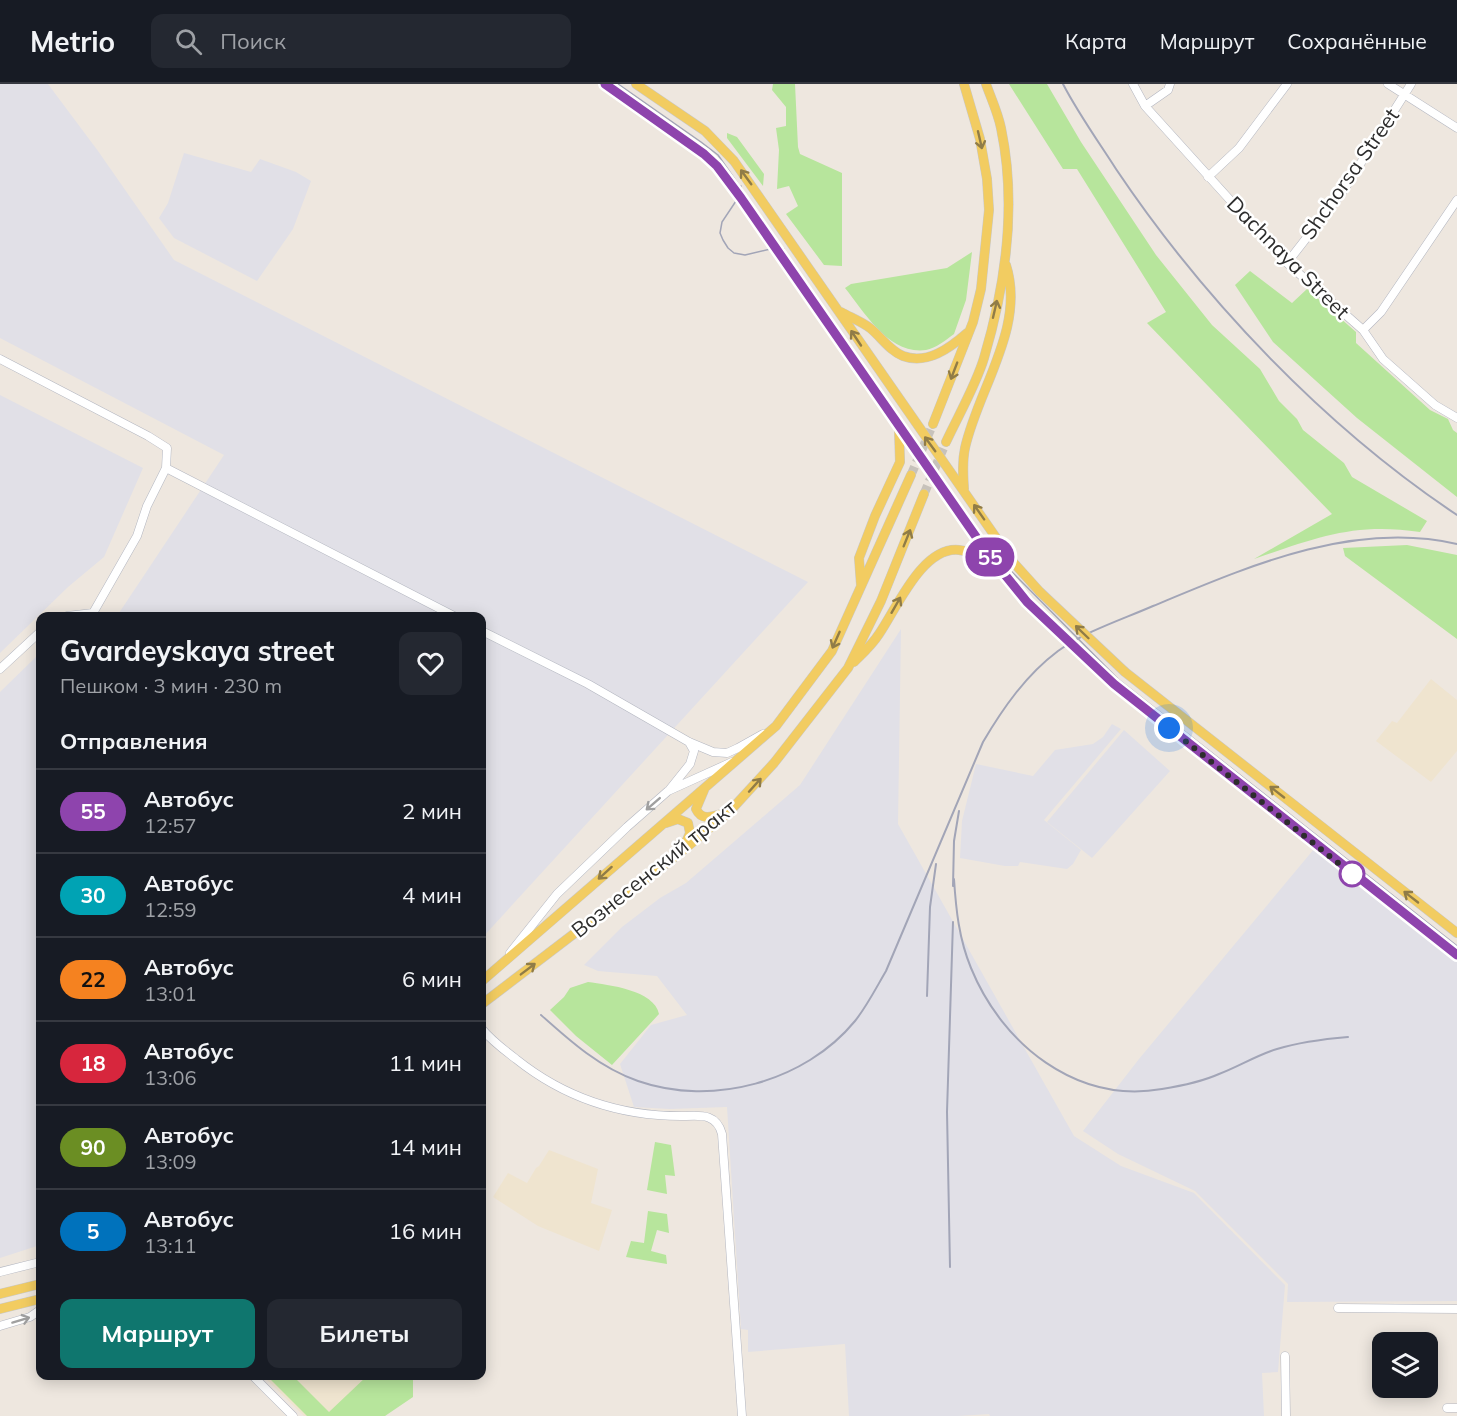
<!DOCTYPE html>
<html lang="ru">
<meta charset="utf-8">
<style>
body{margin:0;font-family:Mulish,sans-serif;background:#242831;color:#f1f3f6;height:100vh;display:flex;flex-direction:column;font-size:22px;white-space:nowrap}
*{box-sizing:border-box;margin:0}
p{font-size:20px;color:#9ea1a6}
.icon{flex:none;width:33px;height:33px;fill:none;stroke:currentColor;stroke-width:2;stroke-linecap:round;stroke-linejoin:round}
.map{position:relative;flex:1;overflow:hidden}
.details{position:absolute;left:36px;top:528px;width:450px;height:768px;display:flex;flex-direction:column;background:#171b24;border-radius:12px;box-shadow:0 3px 15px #0003}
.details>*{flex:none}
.badge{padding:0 12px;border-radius:20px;font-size:21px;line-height:39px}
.tools{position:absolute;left:1372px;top:1248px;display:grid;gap:12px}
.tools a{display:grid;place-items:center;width:66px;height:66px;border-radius:12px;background:#171b24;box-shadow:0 3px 15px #0003;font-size:30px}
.you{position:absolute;width:30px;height:30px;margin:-15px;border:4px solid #fff;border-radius:50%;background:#1a73e8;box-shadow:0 0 0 9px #1a73e833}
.map>.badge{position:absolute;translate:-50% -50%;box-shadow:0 0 0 3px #fff}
h2{padding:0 24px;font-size:22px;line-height:54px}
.round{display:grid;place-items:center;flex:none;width:63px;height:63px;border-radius:12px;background:#242831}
.overview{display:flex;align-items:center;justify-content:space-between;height:102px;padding:0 24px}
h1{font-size:28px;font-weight:700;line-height:45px}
.button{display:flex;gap:12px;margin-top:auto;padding:12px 24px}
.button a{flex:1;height:69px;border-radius:12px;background:#0f766e;color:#fff;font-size:24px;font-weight:700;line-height:69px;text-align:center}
.button a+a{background:#242831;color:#f1f3f6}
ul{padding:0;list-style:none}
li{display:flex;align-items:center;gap:18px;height:84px;padding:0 24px;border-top:2px solid #363941}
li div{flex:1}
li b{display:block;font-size:22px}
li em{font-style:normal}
li .badge{min-width:66px;font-weight:700;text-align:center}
header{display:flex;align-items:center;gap:36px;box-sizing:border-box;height:84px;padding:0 30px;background:#171b24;border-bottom:2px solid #363941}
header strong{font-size:28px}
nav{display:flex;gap:33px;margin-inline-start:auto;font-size:21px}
.search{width:420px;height:54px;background:#242831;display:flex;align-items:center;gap:15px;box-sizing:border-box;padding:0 21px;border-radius:12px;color:#9ea1a6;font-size:22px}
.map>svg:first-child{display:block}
.industrial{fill:#e1e0e7}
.education{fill:#efe4cf}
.green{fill:#b7e59c}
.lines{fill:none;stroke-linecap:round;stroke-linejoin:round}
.major-tunnel{stroke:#c7c2bb;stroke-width:9;stroke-dasharray:9 4.5;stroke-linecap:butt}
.minor-casing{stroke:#b3b6c0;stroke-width:9}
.major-casing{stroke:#c8c8c8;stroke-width:10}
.minor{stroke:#fff;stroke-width:8}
.major{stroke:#f2cc61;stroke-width:9}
.tram{stroke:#a2a5b7;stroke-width:1.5}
.rail{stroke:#a2a5b7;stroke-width:2}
.major-bridge-casing{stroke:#c8c8c8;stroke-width:10;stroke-linecap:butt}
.major-bridge{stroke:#f2cc61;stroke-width:9}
.oneway{stroke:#907c47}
.oneway2{stroke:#a0a0a0}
.line-casing{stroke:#fff;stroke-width:14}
.line{stroke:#8e44ad;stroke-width:9}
.walk{stroke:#2d2d2d;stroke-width:6;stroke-dasharray:0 10.8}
.stop-dot{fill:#fff;stroke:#8e44ad;stroke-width:3}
.labels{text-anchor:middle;stroke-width:5;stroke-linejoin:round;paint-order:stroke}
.street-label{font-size:21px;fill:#2d2d2d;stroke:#fff}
</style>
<header>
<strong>Metrio</strong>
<div class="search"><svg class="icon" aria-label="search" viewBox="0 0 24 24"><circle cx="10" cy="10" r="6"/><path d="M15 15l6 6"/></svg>Поиск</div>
<nav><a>Карта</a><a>Маршрут</a><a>Сохранённые</a></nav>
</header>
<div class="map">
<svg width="1457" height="1332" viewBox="0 0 1457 1332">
<rect width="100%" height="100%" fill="#eee7df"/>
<path class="industrial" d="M0,0H48L98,67L174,176L808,498L482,854V532H117L224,371L0,254Z
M184,69L251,88L260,75L296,88L311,97L293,145L257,197L174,154L159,134L168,119Z
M0,311L143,384L104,473L68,503L0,569Z
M901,545L898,740L1074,1052L1121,1082L1194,1109L1285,1201L1278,1288L1262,1289L1264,1332H990L989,1330L958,1332H849L845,1260L748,1268V1246L741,1245L727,1023L670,1025L634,1023L620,980L651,941L687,931L657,892L598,887L584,881L622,843L660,814L686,799L800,701Z
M40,569V1161L0,1174V608Z
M1112,640L1121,645L1044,736L1081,766L1073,780L1067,785L1020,778L1018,782H1005L960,774L962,737L976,680L1033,692L1055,666L1093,660L1103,653Z
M1124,646L1170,687L1092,774L1047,738Z
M1314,765L1457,877V1217L1287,1218L1288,1200L1195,1107L1118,1070L1083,1047L1139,975Z"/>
<path class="education" d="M1431,595L1457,616V667L1431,698L1376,657L1392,637L1397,639Z
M549,1066L598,1085L591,1119L612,1126L599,1167L538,1142L493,1113L508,1089L527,1099L536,1084L539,1082Z
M263,1292H391L374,1332H304Z"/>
<path class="green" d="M773,0H795L798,63L800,70L842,89V182L824,181L786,130L798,122L789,102L777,105L779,66L776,44L786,42V23L772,6Z
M1009,0H1047L1081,58L1156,171L1212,241L1260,285L1279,317L1297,335L1303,346L1344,379L1352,393L1427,437L1420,448C1354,438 1315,454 1254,475L1332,430L1147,239L1166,228L1077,85H1063Z
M727,49L737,53L764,90L763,102L727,54Z
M972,168L966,216L954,250C946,256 936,264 926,266C889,271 865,229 845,204L851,200L947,184Z
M1250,187L1292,219L1307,205L1356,248V259L1430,326L1448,335L1453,346L1457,349V413L1357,334L1273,258L1235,201Z
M1407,461L1457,471V555L1345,472L1343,464Z
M588,898C609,901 654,906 659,930L612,981L576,952L550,926L564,913L570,904Z
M655,1058L671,1061L675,1092L665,1091L667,1110L647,1106Z
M648,1127L667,1130L669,1149L657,1146L651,1167L666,1171L667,1180L626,1173L631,1157L644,1159Z
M267,1292H293L329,1328L367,1292H413V1313L385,1332H307Z"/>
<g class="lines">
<path class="major-tunnel" d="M911,391L933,340
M924,410L946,358"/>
<g class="minor-casing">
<path id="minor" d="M1133,0L1145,22L1287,179L1363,246L1383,275L1435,321L1457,334
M1388,0L1457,44
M1145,22L1168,6L1170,0
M1208,93L1239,64L1287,0
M1287,179L1343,107L1411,0
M1363,246L1381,228L1457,116
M0,275L148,352L167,364L166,384L147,422L137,452L93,529
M166,384L454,532
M67,532L93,529
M482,547L588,600L689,658L713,668L727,669L738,664L763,650
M0,585L40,548
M670,705L690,680L694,667L689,658
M510,869L557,810L627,743L668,707L732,678
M482,945C492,957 504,966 516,975C566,1015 622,1033 686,1032C703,1031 717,1031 722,1050L742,1332
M0,1188L40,1178
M1338,1224L1457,1225
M0,1242L30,1233L40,1226
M1285,1272L1286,1332
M253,1292L293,1332
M1447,1324H1457"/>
</g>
<g class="major-casing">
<path id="major" d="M605,0L704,70L717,82L738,110L988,470L1027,518
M636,0L705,47L734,77L1013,478L1040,508
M841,228C850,233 862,238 870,244C881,253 890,267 903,272C927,281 950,264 967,249
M933,340L973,238L981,205L989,126L987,95L980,55L964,0
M946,358C958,332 976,301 984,274C1006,200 1017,121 1001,44C998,29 991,14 986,0
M964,405C963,391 962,378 965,364C978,305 1026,243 1006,181
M861,501L859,474L875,432L900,378L899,346
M854,578C863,569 872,561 879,550C896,526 922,462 959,466C970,467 983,474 994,478
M1125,588L1457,849
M1114,600L1457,871
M704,706L696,725C702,738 714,732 725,729
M666,739L678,735L688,739L690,749L683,765
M482,897L776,642L832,567L911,391
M482,920L681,768L730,727L774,679L848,584L881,517L924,410
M0,1210L40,1200
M0,1225L40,1215"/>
</g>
<use href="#minor" class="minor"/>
<use href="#major" class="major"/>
<path class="tram" d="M618,0L701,58L718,71L980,449L1010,486L1118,595L1457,862
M741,102L736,117L722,138L720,149L723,156L728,164L734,169L745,171L779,163L784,165"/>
<path class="rail" d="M1063,0C1078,29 1098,57 1116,85C1204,216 1325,343 1457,431
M954,795C956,826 959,855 971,884C1002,960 1076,1020 1162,1005C1181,1002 1201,998 1219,990C1238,983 1257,971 1277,965C1300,958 1324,955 1348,953
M953,802L954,757L959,727
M927,912L930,823L936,780
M541,931C570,957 600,984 638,997C712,1023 805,998 855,937C867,922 876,904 886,887L983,658C1003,624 1026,591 1058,567C1086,547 1121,536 1153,522C1247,483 1352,436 1457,460
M950,1183L947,1028L953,838"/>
<g class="major-bridge-casing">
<path id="major-bridge" d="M1040,508L1125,588
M1027,518L1114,600"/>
</g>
<use href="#major-bridge" class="major-bridge"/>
</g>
<defs><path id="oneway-shaft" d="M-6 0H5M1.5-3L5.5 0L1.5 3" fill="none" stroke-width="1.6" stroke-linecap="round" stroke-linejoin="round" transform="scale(1.5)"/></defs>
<g class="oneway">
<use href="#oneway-shaft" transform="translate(980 56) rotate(77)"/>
<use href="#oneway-shaft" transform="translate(746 93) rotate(-126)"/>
<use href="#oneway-shaft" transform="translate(995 225) rotate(-77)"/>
<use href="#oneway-shaft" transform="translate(856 254) rotate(-124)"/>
<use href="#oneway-shaft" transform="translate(954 287) rotate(111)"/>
<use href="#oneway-shaft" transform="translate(930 360) rotate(-126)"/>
<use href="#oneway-shaft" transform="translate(979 428) rotate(-125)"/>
<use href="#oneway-shaft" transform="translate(907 454) rotate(-68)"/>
<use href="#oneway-shaft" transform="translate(896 521) rotate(-60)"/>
<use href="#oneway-shaft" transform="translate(1082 548) rotate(-136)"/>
<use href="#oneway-shaft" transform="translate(836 556) rotate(114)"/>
<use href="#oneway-shaft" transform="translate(755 701) rotate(-48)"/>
<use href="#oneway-shaft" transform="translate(1277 708) rotate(-142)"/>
<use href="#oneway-shaft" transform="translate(605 789) rotate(138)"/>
<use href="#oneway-shaft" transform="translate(1411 813) rotate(-142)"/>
<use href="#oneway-shaft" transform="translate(528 885) rotate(-37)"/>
</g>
<g class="oneway2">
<use href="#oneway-shaft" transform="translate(653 720) rotate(139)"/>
<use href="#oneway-shaft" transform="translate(21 1236) rotate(-17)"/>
</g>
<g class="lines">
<g class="line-casing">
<path id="line" d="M605,0L704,70L717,82L741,114L988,470L1027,518L1114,600L1457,871"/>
</g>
<use href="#line" class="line"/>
<path class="walk" d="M1169,644L1352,790"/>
</g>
<circle class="stop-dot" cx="1352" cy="790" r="12"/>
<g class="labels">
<g class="street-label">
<text transform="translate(1350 90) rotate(-55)" y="7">Shchorsa Street</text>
<text transform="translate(1288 174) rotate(45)" y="7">Dachnaya Street</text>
<text transform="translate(654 785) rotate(-39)" y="7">Вознесенский тракт</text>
</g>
</g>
</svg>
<div class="tools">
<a><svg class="icon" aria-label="layers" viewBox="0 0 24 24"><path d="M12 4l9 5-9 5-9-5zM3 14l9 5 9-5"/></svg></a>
</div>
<div class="you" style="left:1169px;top:644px"></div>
<b class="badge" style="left:990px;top:473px;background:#8e44ad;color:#fff">55</b>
<section class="details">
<div class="overview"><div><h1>Gvardeyskaya street</h1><p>Пешком · 3 мин · 230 m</p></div><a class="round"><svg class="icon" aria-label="heart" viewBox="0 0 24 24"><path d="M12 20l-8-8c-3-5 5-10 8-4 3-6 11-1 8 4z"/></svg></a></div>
<h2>Отправления</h2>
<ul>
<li><span class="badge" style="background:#8e44ad;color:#fff">55</span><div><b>Автобус</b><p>12:57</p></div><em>2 мин</em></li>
<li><span class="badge" style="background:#00a3b4;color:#fff">30</span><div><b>Автобус</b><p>12:59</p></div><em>4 мин</em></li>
<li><span class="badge" style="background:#f58220;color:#111">22</span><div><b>Автобус</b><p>13:01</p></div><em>6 мин</em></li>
<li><span class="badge" style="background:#d7263d;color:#fff">18</span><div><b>Автобус</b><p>13:06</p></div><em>11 мин</em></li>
<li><span class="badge" style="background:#6b8e23;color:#fff">90</span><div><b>Автобус</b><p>13:09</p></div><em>14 мин</em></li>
<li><span class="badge" style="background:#0072bc;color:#fff">5</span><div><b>Автобус</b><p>13:11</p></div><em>16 мин</em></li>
</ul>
<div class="button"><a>Маршрут</a><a>Билеты</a></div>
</section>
</div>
